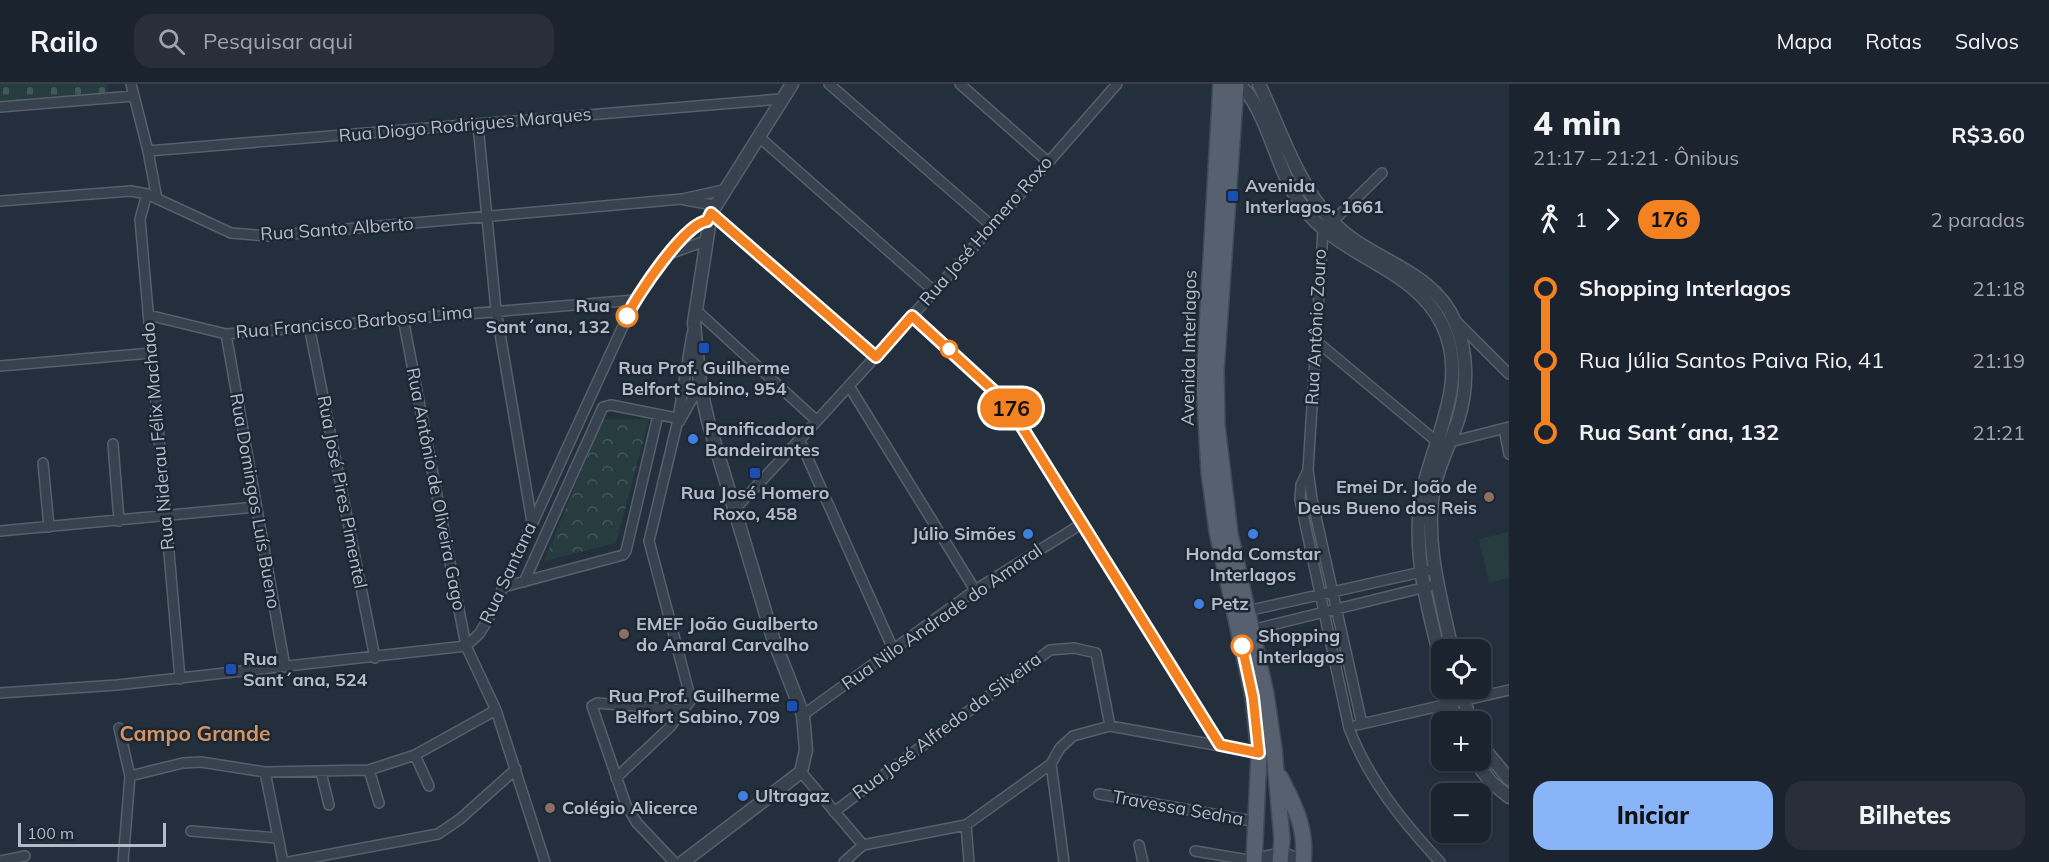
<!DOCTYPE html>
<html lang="pt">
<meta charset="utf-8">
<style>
body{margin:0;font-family:Mulish,sans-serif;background:#282f3a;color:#f1f3f6;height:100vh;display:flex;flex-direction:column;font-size:22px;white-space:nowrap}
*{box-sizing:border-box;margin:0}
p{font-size:20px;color:#a0a4aa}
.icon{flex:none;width:33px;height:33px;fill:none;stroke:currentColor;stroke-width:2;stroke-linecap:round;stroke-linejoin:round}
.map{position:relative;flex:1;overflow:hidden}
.side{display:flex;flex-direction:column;background:#1b232e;width:540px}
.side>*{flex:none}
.badge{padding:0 12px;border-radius:20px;font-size:21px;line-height:39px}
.controls{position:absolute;left:1431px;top:555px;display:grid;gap:12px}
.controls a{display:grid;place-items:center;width:60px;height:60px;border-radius:12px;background:#1b232e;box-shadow:0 2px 4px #0004,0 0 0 2px #39404a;font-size:30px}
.scale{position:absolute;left:18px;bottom:15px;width:148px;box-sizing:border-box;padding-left:6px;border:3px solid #b4bcc9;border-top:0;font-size:16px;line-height:21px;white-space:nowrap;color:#b4bcc9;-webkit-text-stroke:4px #1d2633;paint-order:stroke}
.map>.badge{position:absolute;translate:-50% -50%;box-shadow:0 0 0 3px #fff}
.legs{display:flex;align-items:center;gap:9px;height:66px;padding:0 24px;font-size:20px}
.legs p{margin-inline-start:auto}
.head{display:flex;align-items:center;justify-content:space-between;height:102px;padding:0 24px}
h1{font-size:33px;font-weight:800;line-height:45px}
.button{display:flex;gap:12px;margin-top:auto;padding:12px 24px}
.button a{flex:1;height:69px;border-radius:18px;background:#8ab4f8;color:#111;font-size:24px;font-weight:800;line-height:69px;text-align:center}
.button a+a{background:#282f3a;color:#f1f3f6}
ul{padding:0 24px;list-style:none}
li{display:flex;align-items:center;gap:21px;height:72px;font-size:22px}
li i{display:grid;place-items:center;width:9px;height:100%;margin:0 8px;background:currentColor}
li i::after{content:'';width:15px;height:15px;margin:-8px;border:4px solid;border-radius:50%;background:#1b232e}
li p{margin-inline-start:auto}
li:first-child i{background:linear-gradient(#0000 50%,currentColor 0)}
li:last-child i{background:linear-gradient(currentColor 50%,#0000 0)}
header{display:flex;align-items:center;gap:36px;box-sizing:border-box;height:84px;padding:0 30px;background:#1b232e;border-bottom:2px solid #39404a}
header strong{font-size:28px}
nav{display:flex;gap:33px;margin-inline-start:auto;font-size:21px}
.search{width:420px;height:54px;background:#282f3a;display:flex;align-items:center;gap:15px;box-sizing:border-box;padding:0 21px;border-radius:18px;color:#a0a4aa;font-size:22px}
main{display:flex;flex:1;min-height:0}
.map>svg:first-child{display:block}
.cemetery{fill:url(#cemetery-stones)}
.park{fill:url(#park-crowns)}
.pitch{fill:#263c3f}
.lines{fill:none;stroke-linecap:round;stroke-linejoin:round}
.minor-casing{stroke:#565f6c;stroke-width:12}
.tertiary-casing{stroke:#565f6c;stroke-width:15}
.primary-casing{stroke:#414a57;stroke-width:18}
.minor{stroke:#38414e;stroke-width:9}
.tertiary{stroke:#38414e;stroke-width:12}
.primary{stroke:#56606e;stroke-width:15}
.line-1-casing{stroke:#fff;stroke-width:14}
.line-1{stroke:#f58220;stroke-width:9}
.transit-dot{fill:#1a4fb4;stroke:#1d2633;stroke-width:2}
.stop-1-dot{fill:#fff;stroke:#f58220;stroke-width:3}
.shop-dot{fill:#3f7fe0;stroke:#1d2633;stroke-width:2}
.education-dot{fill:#8d6e63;stroke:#1d2633;stroke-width:2}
.labels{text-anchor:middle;stroke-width:5;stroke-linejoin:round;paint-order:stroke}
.street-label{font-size:18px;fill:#b4bcc9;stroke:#1d2633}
.poi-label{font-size:18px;font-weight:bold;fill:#b4bcc9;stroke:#1d2633;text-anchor:start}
.stop-label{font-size:18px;font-weight:bold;fill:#b4bcc9;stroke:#1d2633;text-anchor:end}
.quarter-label{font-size:21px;font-weight:bold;fill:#d59563;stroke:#1d2633}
</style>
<header>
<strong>Railo</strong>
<div class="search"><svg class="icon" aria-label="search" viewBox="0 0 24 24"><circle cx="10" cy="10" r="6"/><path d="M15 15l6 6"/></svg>Pesquisar aqui</div>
<nav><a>Mapa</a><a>Rotas</a><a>Salvos</a></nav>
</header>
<main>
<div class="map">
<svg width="1509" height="778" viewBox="0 0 1509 778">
<defs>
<pattern id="cemetery-stones" width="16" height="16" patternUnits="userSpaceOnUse" patternTransform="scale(1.5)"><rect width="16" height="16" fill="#263c3f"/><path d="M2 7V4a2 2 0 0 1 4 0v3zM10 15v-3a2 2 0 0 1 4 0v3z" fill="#435659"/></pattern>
<pattern id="park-crowns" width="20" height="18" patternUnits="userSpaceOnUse" patternTransform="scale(1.5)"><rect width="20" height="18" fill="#263c3f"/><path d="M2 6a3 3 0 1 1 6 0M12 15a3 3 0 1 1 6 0" fill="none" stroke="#435659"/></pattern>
</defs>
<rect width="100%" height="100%" fill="#242f3e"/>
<path class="cemetery" d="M0,0H107L109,14L0,21Z"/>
<path class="park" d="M603,335H649L616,459L544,477Z"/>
<path class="pitch" d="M1508,448L1509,494L1489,499L1479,455Z"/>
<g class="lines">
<g class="minor-casing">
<path id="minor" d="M131,0L148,67L157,115
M829,0L992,142
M960,0L1047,77
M0,23L134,12
M478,41L496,226L532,438
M758,52L935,208
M148,67L781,15
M147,110L140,135L180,595
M685,116L714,121
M0,117L131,107L147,110L231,149L268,152L682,115L723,106
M711,129L876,273
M672,169L705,157
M696,226L817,337
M148,231L226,250L635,216
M912,232L1007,319L1220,661
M403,234L466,562L496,626L545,778
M1457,238L1509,290
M309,242L375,574
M226,250L285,583
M1315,256L1436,357L1450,358L1509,343
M0,282L151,269
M849,302L975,506
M679,338L700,301
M1504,345L1509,370
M800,357L893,565
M113,360L119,437
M43,379L49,443
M1308,386L1301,401L1300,416L1349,644C1368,695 1403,738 1440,778
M734,426C865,287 991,144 1117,0
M0,447L256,423
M524,498L603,323L611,321L681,335
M503,503L623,471L626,467L658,331
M1247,527L1435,485
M1251,546L1430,502
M0,609L117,601L466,562L479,550L489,534L635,216L681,155L699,139L707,137
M803,631L975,506L1083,439
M1362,640L1312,415L1308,386L1323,147L1382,89
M1357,641L1509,606
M119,644L130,692L123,778
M415,671L429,702
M1051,680L1064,778
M369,686L379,719
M265,688L283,778
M321,688L329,721
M801,688L863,761L966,741L1051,680L1060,664L1073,652L1110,642L1259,669
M130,692L183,679L201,678L265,688L369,686L415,671L496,626
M616,694L670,643L691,616L649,457L677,340L692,250
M1099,710L1258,738
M834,728L1050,566L1074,564L1096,569L1110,642
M966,741L969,778
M191,747L277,754
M1139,761L1143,778
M1195,767L1254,777
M0,777L25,772
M289,778L438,750L460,735L516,685
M674,778L637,739L626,721L592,622L597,619L685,626
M844,778L863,761"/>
</g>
<g class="tertiary-casing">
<path id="tertiary" d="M1230,0C1237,0 1244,4 1249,11C1268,39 1276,76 1292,106C1328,175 1410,176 1442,240C1474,305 1422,369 1419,434C1416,485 1430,532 1442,581
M1259,0C1280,45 1297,99 1331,136C1367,177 1432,183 1455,238C1468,268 1468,305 1458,336C1450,361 1437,383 1433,409C1425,462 1441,514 1452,566
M1447,604L1456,638
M1461,604L1470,638
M1480,660L1509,695
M1474,676L1491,698L1509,713
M1254,777C1268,773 1287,765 1298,778
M683,778L801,688L806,666L803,631L773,554L708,337L700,301L694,239L711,129L792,0"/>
</g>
<g class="primary-casing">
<path id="primary" d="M1221,0L1204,298L1209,388L1217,447L1253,613L1259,669L1254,778
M1236,0L1216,286L1217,342L1230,450L1266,610L1274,665L1282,755L1280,778
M1280,693C1295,722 1307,745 1303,778"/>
</g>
<use href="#minor" class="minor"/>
<use href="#tertiary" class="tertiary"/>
<use href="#primary" class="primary"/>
</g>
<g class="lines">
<g class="line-1-casing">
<path id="line-1" d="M627,232C637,211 685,139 707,137L711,129L876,273L912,232L1007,319L1220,661L1259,669L1253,613L1242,562"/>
</g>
<use href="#line-1" class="line-1"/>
</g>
<g class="transit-dot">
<rect x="1227" y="106" width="12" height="12" rx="3"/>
<rect x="698" y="258" width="12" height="12" rx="3"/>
<rect x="749" y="383" width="12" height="12" rx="3"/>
<rect x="225" y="579" width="12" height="12" rx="3"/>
<rect x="786" y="616" width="12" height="12" rx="3"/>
</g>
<g class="stop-1-dot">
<circle cx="627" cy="232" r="10"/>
<circle cx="949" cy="265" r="8"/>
<circle cx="1242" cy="562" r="10"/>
</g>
<g class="shop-dot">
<circle cx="693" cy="355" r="6"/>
<circle cx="1028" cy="450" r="6"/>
<circle cx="1253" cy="450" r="6"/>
<circle cx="1199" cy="520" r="6"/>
<circle cx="743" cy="712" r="6"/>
</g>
<g class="education-dot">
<circle cx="1489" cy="413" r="6"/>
<circle cx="624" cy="550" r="6"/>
<circle cx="550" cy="724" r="6"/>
</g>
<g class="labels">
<g class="street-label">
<text transform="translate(465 41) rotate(-5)" y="6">Rua Diogo Rodrigues Marques</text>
<text transform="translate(337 145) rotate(-4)" y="6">Rua Santo Alberto</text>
<text transform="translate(986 147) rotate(-49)" y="6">Rua José Homero Roxo</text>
<text transform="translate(354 238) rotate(-5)" y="6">Rua Francisco Barbosa Lima</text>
<text transform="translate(1316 243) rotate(-87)" y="6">Rua Antônio Zouro</text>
<text transform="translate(1189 264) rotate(-89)" y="6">Avenida Interlagos</text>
<text transform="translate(158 352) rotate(-95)" y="6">Rua Niderau Félix Machado</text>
<text transform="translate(436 405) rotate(79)" y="6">Rua Antônio de Oliveira Gago</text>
<text transform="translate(342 408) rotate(79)" y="6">Rua José Pires Pimentel</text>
<text transform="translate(255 417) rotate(80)" y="6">Rua Domingos Luís Bueno</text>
<text transform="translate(508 489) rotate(-65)" y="6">Rua Santana</text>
<text transform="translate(942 533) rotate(-35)" y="6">Rua Nilo Andrade do Amaral</text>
<text transform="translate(947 642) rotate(-37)" y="6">Rua José Alfredo da Silveira</text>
<text transform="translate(1178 724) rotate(10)" y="6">Travessa Sedna</text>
</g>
<g class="poi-label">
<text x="1245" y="108">Avenida<tspan x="1245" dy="21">Interlagos, 1661</tspan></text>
<text x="704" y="290" text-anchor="middle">Rua Prof. Guilherme<tspan x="704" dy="21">Belfort Sabino, 954</tspan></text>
<text x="705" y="351">Panificadora<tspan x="705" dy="21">Bandeirantes</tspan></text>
<text x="1477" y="409" text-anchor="end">Emei Dr. João de<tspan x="1477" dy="21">Deus Bueno dos Reis</tspan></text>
<text x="755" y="415" text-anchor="middle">Rua José Homero<tspan x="755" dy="21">Roxo, 458</tspan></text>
<text x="1016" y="456" text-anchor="end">Júlio Simões</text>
<text x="1253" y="476" text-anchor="middle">Honda Comstar<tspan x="1253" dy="21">Interlagos</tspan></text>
<text x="1211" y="526">Petz</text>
<text x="636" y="546">EMEF João Gualberto<tspan x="636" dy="21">do Amaral Carvalho</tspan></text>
<text x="243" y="581">Rua<tspan x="243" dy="21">Sant´ana, 524</tspan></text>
<text x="780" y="618" text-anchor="end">Rua Prof. Guilherme<tspan x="780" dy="21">Belfort Sabino, 709</tspan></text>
<text x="755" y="718">Ultragaz</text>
<text x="562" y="730">Colégio Alicerce</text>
</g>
<g class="stop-label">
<text x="610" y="228">Rua<tspan x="610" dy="21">Sant´ana, 132</tspan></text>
<text x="1258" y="558" text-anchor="start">Shopping<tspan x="1258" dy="21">Interlagos</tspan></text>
</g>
<g class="quarter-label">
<text x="195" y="657">Campo Grande</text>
</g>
</g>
</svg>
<div class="controls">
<a><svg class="icon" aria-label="locate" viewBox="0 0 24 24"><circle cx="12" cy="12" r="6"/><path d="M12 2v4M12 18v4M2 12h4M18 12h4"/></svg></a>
<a>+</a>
<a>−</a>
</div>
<div class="scale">100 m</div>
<b class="badge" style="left:1011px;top:324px;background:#f58220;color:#111">176</b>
</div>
<section class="side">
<div class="head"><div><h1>4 min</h1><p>21:17 – 21:21 · Ônibus</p></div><b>R$3.60</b></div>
<div class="legs"><svg class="icon" aria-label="walk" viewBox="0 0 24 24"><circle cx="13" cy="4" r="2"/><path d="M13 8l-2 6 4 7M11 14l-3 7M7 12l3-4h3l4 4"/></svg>1<svg class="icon" aria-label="forward" viewBox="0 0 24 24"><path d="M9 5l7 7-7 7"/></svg><b class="badge" style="background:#f58220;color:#111">176</b><p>2 paradas</p></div>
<ul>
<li><i style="color:#f58220"></i><b>Shopping Interlagos</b><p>21:18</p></li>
<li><i style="color:#f58220"></i><span>Rua Júlia Santos Paiva Rio, 41</span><p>21:19</p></li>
<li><i style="color:#f58220"></i><b>Rua Sant´ana, 132</b><p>21:21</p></li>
</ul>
<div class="button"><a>Iniciar</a><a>Bilhetes</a></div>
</section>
</main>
